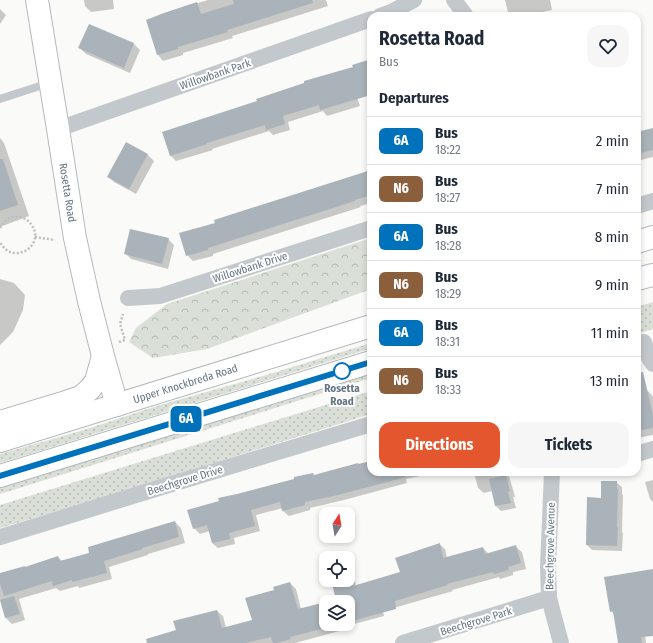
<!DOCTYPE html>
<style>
body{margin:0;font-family:"Fira Sans Condensed",sans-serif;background:#f6f6f7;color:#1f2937;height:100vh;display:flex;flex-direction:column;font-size:15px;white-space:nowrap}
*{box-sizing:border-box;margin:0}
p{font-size:13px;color:#747a83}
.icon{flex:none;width:22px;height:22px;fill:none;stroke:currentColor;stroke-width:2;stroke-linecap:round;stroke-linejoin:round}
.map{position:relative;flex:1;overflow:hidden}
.details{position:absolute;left:367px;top:12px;width:274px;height:464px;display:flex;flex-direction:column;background:#fff;border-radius:12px;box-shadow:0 2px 6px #0003}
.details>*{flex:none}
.badge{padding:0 8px;border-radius:6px;font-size:14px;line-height:26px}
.needle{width:26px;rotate:11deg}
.tools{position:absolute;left:319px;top:507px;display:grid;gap:8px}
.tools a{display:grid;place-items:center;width:36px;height:36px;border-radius:8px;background:#fff;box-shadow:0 2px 6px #0003;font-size:20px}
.map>.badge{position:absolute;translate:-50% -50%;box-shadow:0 0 0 2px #fff}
h2{padding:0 12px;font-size:15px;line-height:36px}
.round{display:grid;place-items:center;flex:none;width:42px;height:42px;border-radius:12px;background:#f6f6f7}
.summary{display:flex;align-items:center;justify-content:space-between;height:68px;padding:0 12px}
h1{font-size:19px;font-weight:700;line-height:30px}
.action{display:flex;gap:8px;margin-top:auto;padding:8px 12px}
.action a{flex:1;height:46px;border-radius:12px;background:#e4572e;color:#fff;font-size:16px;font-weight:700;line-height:46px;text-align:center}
.action a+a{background:#f6f6f7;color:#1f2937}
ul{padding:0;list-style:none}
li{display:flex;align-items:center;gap:12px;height:48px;padding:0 12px;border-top:1px solid #e0e1e3}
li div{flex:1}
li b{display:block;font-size:15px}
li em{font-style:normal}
li .badge{min-width:44px;font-weight:700;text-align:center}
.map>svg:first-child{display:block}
.grass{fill:url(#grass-dots)}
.forest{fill:url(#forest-crowns)}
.shadow{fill:#0003}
.building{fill:#aab3b9}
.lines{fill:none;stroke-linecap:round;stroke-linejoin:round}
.secondary-casing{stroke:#b3babf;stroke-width:24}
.highway-casing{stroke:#b4b9bd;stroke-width:24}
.path{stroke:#bbbfc2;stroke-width:2.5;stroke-dasharray:2 2;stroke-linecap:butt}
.lane{stroke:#c3c8cc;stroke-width:8}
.street{stroke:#c3c8cc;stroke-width:16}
.secondary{stroke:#fff;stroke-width:22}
.highway{stroke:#fff;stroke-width:22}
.line-casing{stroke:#fff;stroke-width:9}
.line{stroke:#0072bc;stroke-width:6}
.stop-dot{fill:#fff;stroke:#0072bc;stroke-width:2}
.labels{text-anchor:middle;stroke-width:4;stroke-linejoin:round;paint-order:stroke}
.street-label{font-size:11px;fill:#657683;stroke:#fff}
.stop-label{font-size:11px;font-weight:bold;fill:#657683;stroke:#fff}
</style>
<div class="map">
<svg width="653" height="643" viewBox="0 0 653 643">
<defs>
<pattern id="grass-dots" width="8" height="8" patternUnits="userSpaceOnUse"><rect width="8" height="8" fill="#dadfd7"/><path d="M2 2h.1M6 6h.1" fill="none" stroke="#b4b9b4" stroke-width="1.8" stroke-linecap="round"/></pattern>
<pattern id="forest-crowns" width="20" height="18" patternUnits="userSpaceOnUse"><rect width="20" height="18" fill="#dadfd7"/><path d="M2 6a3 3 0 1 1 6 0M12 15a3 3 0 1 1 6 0" fill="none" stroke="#b4b9b4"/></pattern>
</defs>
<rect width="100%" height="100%" fill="#fafaf8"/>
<path class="grass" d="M653,302V329L637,334V307Z
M371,343V349H369L0,463V454L84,430L160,405L263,376Z
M371,373V378L0,494V488Z
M371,391V414L95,500L0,528V505Z"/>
<path class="forest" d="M371,238V289L207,349L153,358L129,342L136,328L167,304Z"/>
<path class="shadow" d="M84,0H113L114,9L91,12L85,6Z
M208,0H326L328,6L232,36L233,38L183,53V55L163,61L158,55L147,20L165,13Z
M505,0H550L552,10L523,16H512L508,12Z
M0,9L6,15L0,24Z
M90,25L134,44L140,50L130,73L86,54L80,48Z
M371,61V92L357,97L360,106L327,116L323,111L288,122L290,130L273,135L269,131L212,149L213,150L176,161L170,155L258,102L354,68Z
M653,130V157L637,161V133Z
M0,138L4,143L29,216L0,227Z
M126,143L148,155L154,161L136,194L114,182L108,176Z
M371,170V203L360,206L361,207L213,254V256L193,261L187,255L216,224Z
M168,239L174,245L168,269L131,259L125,253Z
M0,279L14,283L25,295L23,310L13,332L0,345Z
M646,389L652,395L653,398V435L637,438V392Z
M371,462V472H458L439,476L435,473L406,479L407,483L344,500L310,508V510L289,516L283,511V508L256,515L260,531L234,538L235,544L218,548L212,543L210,531L200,534L194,528L315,476Z
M474,472H536H508L515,497H513L516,508L501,511L496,506L492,491L484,493L478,488Z
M653,480V502L650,499L645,482Z
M616,482L622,487V494L623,495L622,532L623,533L622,551L592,550L587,545L602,499Z
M175,522L181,528L185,543L148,554V555L109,567L112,579L79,588L78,586L60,591L56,588L19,599L25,620L12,624L6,618L1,601H0V574L26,568L58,557L62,561L90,553Z
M439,544L445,549L447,558L483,548L489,554L516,547L522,552L526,569L513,572V575L500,579L499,577L452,590L453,591L383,611L384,616L354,624V627L295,643H150L177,631L217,611L223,616L226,628L253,621L275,591L290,583L296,589L301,609L326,603V624H348V602H331L337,600L332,580H348V571L354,576L356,586L401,573Z
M653,570V625L644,627L646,643H619L615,615L611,611Z"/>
<path class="building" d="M233,0H312L313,3L227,30L228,32L178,47V49L157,55L146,20L164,13L197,2L201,14L234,4Z
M89,24L134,43L124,68L78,48Z
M371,59V95L320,110L319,105L283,116L285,124L266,130L265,125L207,143V144L170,156L162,132L257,101L256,99L304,83V81L353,67L352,65Z
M653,128V150L637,154V132Z
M126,142L148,154L129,189L107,177Z
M0,159H3L18,205L0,211Z
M371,170V195L355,200V201L208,248V250L186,256L179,233L215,223L214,220Z
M130,229L169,238L162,264L124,254Z
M643,372L653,415V428L637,431V373Z
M371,461V472H405L406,477L338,495L305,502V505L282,511L280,502L251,510L255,526L229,533L230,539L212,543L207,525L193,529L187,510L219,501L218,498L237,494L294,479V477L313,473L314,475L358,463V464Z
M506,475L510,491L508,492L511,503L495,506L489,479Z
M601,481H617V489H618L617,527H618L617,546L586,545L587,497L601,498Z
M175,521L179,537L142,548L143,549L104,561L107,573L72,582V580L53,586L52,581L4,596L0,584V573L25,566V567L58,556L60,561L89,553L88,547Z
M440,543L443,558L483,547L485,554L516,545L521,563L508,567L509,570L494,574L493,572L447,584L448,585L395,601L396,609L348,622V602H327L336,600L331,580H351L353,586L400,572L395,558Z
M653,569V636L641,637L642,643H618L613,611L610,612L604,577Z
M290,582L298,609L326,602V624H341L290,637L291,639L277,643H273L271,637L246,643H147L146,639L176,630L173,621L217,610L222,628L252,620L245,598L274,590L273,587Z
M14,596L20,614L5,618L0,600Z"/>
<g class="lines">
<g class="secondary-casing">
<g id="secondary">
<path id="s1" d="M37,0L58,129L75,238L89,301L103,356L117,405"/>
</g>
</g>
<g class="highway-casing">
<g id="highway">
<path d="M637,242L653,237"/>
<path d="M637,279L653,275"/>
<path d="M0,422L66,402L81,397L90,389L96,381L103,356"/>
<path id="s2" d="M0,441L371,326"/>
<path d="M0,476L371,362"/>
</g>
</g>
<path class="path" d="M0,228C4,221 10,216 18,217C23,217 28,220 31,224C47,245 13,267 0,242
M35,237L55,240
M119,342L125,340L120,324L123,314"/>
<path class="lane" d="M0,99L49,83"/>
<path class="street" d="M454,0L466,16
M380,16L391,12L414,0
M58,129L371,19
M637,206L653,201
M128,298L160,296L371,228
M644,342L649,358L653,364
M637,454L653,449
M552,472L548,567L549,598L561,643
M0,537L162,487L371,424
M403,643L549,598"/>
<use href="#secondary" class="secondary"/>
<use href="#highway" class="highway"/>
</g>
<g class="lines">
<g class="line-casing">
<path id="line" d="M0,476L371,362"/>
</g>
<use href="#line" class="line"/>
</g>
<circle class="stop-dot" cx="342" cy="371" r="8"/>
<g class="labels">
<g class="street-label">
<text transform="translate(215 74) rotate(-19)" y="4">Willowbank Park</text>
<text dy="4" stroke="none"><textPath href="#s1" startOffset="195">Rosetta Road</textPath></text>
<text transform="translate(250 267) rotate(-18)" y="4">Willowbank Drive</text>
<text dy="4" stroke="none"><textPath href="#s2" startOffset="194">Upper Knockbreda Road</textPath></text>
<text transform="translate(185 480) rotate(-17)" y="4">Beechgrove Drive</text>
<text transform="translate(550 546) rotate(-89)" y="4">Beechgrove Avenue</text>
<text transform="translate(476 621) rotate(-17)" y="4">Beechgrove Park</text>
</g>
<g class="stop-label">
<text x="342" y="392">Rosetta<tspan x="342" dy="13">Road</tspan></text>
</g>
</g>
</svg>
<div class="tools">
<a><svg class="needle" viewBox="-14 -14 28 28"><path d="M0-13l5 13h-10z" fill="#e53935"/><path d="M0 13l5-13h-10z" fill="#747a83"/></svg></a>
<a><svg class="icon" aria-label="locate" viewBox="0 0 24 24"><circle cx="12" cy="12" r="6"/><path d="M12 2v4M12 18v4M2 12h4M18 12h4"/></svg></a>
<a><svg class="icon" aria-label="layers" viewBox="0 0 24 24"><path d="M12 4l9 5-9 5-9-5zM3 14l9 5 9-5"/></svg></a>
</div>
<b class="badge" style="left:186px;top:419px;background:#0072bc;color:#fff">6A</b>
<section class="details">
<div class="summary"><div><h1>Rosetta Road</h1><p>Bus</p></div><a class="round"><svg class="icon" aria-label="heart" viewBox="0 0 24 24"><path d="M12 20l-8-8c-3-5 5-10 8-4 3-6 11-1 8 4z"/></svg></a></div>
<h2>Departures</h2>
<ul>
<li><span class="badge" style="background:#0072bc;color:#fff">6A</span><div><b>Bus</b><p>18:22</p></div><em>2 min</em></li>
<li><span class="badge" style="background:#8b5e3c;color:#fff">N6</span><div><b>Bus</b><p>18:27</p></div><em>7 min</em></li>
<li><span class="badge" style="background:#0072bc;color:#fff">6A</span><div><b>Bus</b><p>18:28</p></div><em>8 min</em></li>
<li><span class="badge" style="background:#8b5e3c;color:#fff">N6</span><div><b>Bus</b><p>18:29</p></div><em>9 min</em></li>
<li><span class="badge" style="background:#0072bc;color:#fff">6A</span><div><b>Bus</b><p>18:31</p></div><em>11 min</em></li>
<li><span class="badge" style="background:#8b5e3c;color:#fff">N6</span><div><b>Bus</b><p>18:33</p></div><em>13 min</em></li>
</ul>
<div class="action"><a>Directions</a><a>Tickets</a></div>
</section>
</div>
